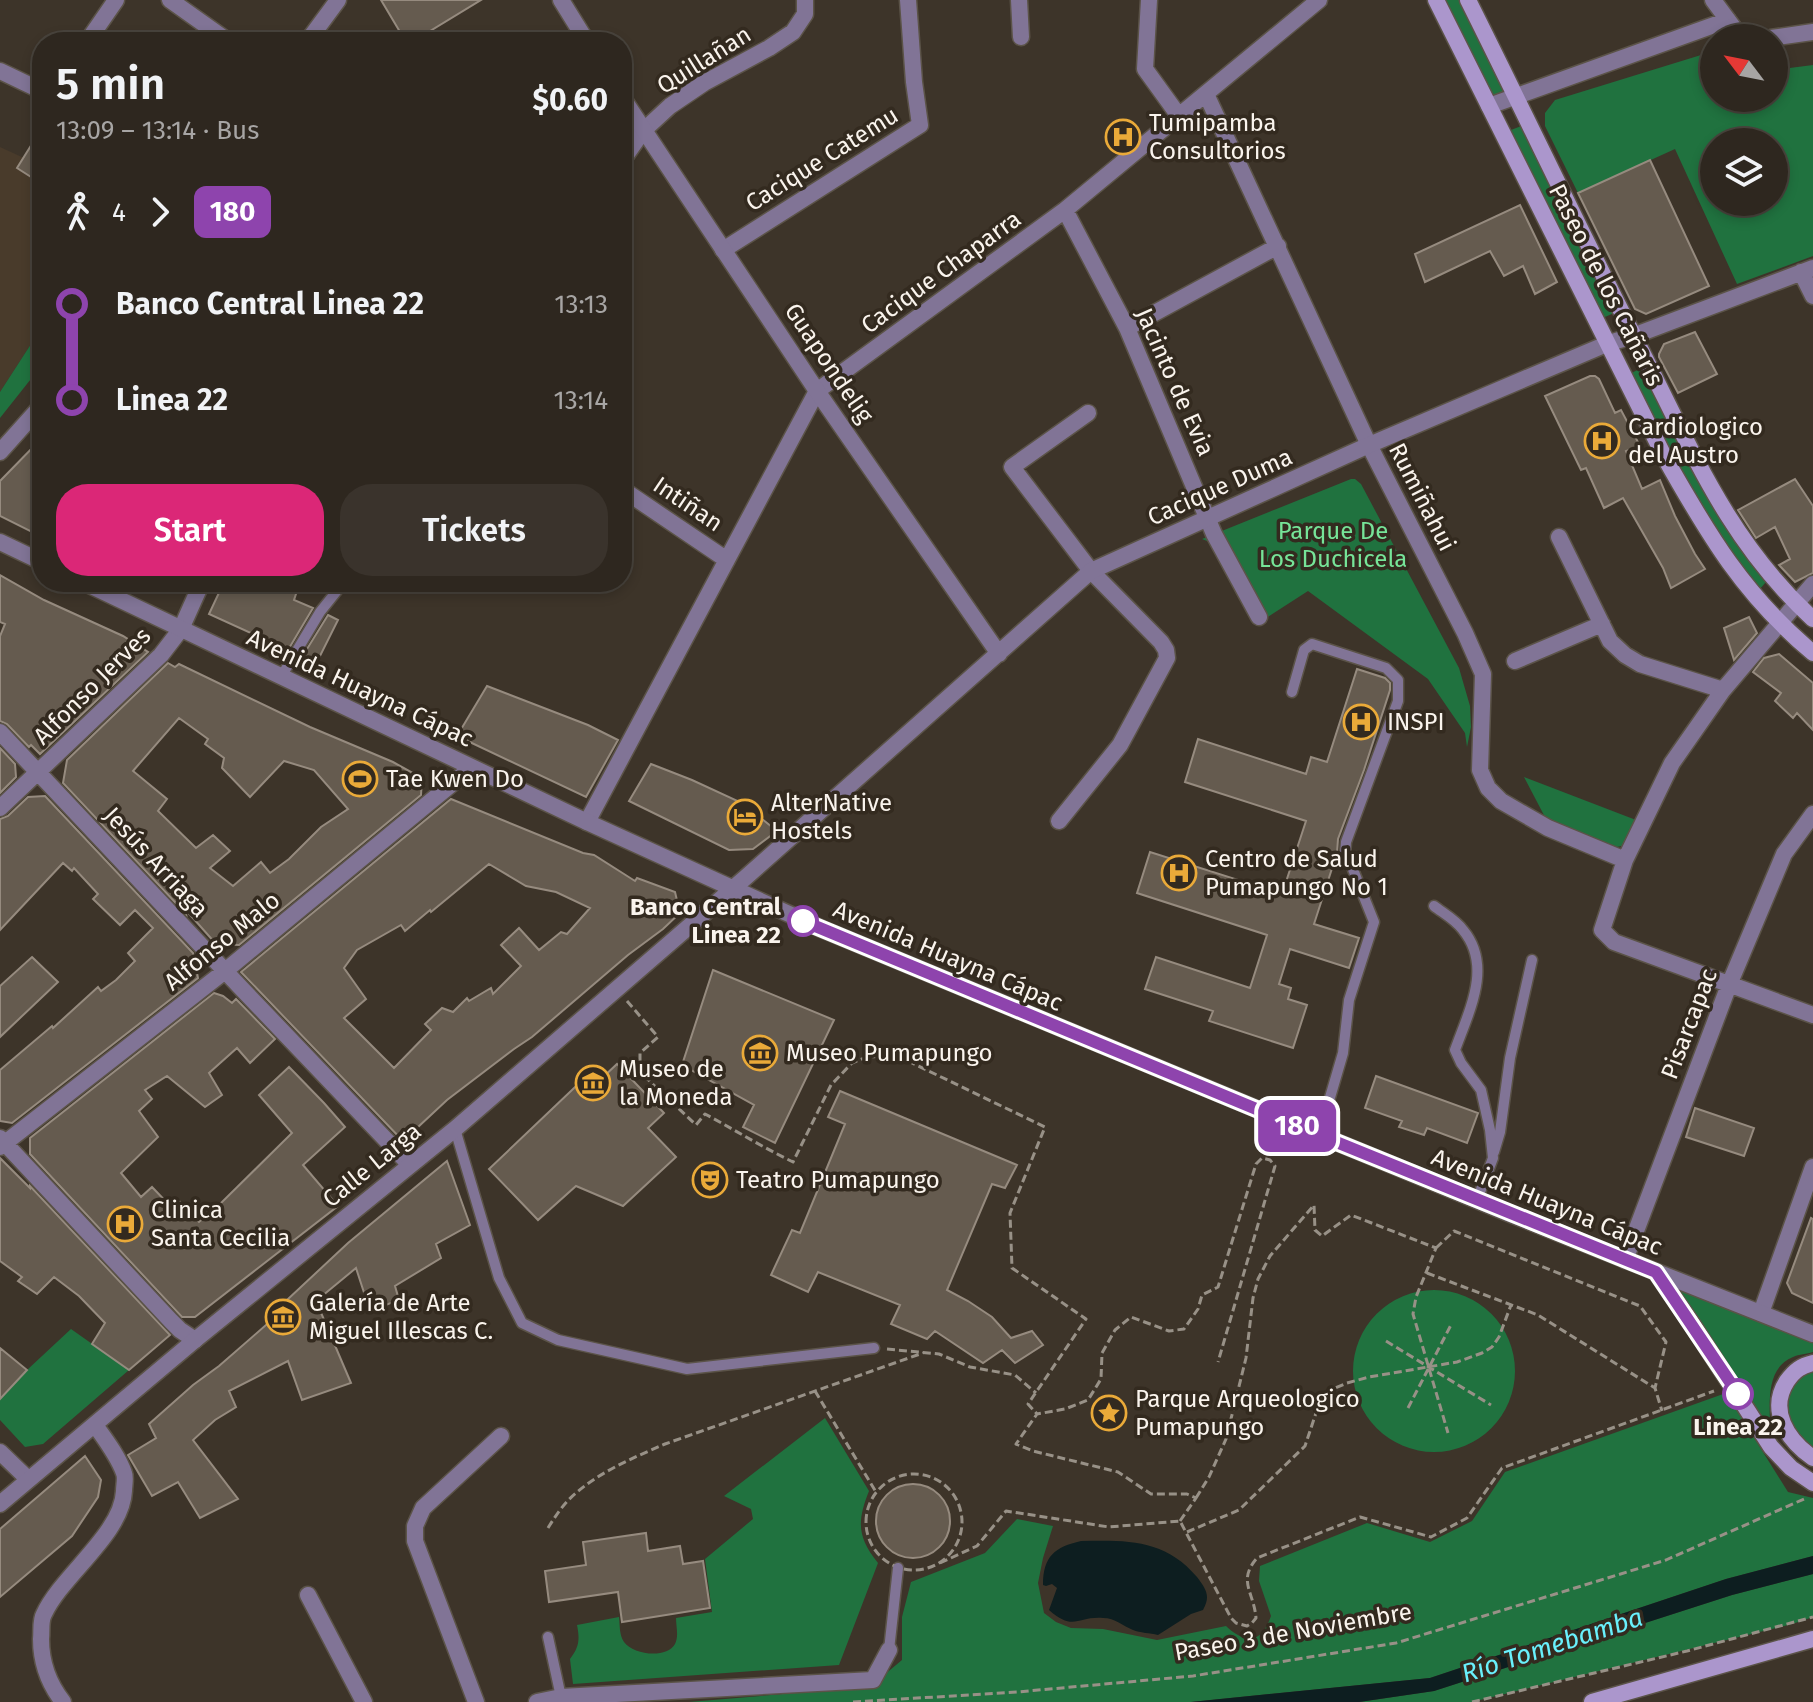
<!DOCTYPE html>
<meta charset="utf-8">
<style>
body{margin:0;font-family:"Fira Sans",sans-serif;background:#3a332c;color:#f1f3f6;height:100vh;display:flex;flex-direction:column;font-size:30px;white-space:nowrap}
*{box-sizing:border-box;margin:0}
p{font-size:26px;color:#a7a5a4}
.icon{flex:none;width:44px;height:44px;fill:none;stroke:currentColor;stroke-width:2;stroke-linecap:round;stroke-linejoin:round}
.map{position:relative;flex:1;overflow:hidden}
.details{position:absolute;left:32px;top:32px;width:600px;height:560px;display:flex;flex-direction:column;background:#2e271f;border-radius:32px;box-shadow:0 4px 12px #0003,0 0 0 2px #49443d}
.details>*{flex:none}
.badge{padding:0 16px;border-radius:12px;font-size:28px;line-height:52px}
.needle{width:52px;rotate:302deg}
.buttons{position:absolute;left:1700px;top:24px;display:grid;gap:16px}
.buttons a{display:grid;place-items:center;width:88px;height:88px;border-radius:50%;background:#2e271f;box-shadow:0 4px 12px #0003,0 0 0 2px #49443d;font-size:40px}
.map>.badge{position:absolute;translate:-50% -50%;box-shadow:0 0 0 4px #fff}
.legs{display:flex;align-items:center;gap:12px;height:88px;padding:0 24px;font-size:26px}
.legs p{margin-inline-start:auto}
.headline{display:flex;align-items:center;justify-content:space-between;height:136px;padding:0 24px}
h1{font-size:44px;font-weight:600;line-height:60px}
.cta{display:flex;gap:16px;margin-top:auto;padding:16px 24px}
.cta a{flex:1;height:92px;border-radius:32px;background:#db2777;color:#fff;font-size:32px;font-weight:600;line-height:92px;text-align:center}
.cta a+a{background:#3a332c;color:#f1f3f6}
ul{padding:0 24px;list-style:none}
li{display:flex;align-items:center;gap:28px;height:96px;font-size:30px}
li i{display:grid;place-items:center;width:12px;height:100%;margin:0 10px;background:currentColor}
li i::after{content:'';width:20px;height:20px;margin:-10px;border:6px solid;border-radius:50%;background:#2e271f}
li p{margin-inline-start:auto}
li:first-child i{background:linear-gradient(#0000 50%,currentColor 0)}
li:last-child i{background:linear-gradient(currentColor 50%,#0000 0)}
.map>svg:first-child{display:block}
.built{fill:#493b2b}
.green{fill:#20723f;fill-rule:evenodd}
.water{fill:#0d1e20}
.building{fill:#655b4f;stroke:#968b7f;stroke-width:2;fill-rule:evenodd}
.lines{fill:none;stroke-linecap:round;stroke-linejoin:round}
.service-casing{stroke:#5b5348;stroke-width:13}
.minor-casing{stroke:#5b5348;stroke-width:19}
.tertiary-casing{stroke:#5b5348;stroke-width:19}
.secondary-casing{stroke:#5b5348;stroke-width:19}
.path{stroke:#989187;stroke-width:3;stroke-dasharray:8 4;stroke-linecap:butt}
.service{stroke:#817496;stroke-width:10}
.minor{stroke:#817496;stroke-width:16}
.tertiary{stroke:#817496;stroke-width:16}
.secondary{stroke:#ab96cc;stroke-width:16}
.line-1-casing{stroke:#fff;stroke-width:18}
.line-1{stroke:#8e44ad;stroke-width:12}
.stop-1-dot{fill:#fff;stroke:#8e44ad;stroke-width:4}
.labels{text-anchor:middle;stroke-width:7;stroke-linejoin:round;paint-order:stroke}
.street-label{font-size:24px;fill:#faf4ed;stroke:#332a1f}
.poi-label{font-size:24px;fill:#faf4ed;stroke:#332a1f;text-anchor:start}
.park-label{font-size:24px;fill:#76e498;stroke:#332a1f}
.stop-label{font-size:24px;font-weight:bold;fill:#faf4ed;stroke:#332a1f;text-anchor:end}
.water-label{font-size:26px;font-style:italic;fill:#69f0fc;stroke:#332a1f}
</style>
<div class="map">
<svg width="1813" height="1702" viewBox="0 0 1813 1702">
<rect width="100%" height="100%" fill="#3d3429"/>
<path class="built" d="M0,147L24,158L42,184V327L0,392Z"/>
<path class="green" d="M1436,0H1468L1516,96L1489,106Z
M1714,51V98H1774V70L1813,65V256L1737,284L1675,149L1578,193L1545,126V113L1555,100ZM1714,142H1774V202H1714Z
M1529,123L1621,310L1598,320L1503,133Z
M42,327V365L0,418V392Z
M1648,365L1771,576L1754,596L1625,376Z
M1351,479H1355L1361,484L1459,668L1470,706L1471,727L1467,747L1465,733L1428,679L1308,591L1257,624L1212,543L1202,539Z
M1524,777L1636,820L1626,845L1617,847L1546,819Z
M1678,1289L1813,1342V1352C1807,1354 1799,1354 1793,1357C1765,1368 1770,1404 1770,1429Z
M1353 1371a81 81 0 1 1 162 0a81 81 0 1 1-162 0Z
M71,1329L129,1370L43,1444L25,1447L0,1420V1399L27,1370Z
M1813,1365V1450L1801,1442L1785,1413L1793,1379Z
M1726,1393L1788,1492L1813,1498V1556L1726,1579L1430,1678L1191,1702H689L878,1686V1680L902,1660V1617L911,1582L985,1553L1017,1519L1053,1526L1043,1558L1038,1583L1044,1613L1056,1622L1071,1628L1103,1629L1157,1640L1226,1626C1246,1645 1262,1643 1271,1616L1259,1581L1260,1566L1367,1523L1430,1542L1472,1521L1505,1472Z
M825,1418L869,1491C857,1521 857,1537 878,1563L839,1665L573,1684L570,1659C579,1647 580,1640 577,1625L619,1617C620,1625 619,1635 624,1642C633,1655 667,1659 675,1644C679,1636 676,1626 676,1618L712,1612L705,1559L753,1519L751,1509L724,1496Z
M1813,1574V1617L1792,1624L1472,1702H1359L1434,1691L1732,1595Z"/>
<path class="water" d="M1081,1541C1127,1540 1165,1539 1197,1577C1206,1589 1211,1596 1203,1610L1191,1614L1158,1635C1150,1633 1140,1633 1133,1630C1123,1626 1115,1618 1103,1618C1077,1616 1074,1632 1049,1610L1057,1588L1052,1584L1046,1586L1043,1585C1043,1556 1055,1547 1081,1541Z
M1813,1556V1574L1732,1595L1434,1691L1359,1702H1191L1430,1678L1726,1579Z"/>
<path class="building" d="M381,0H481L412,42H406Z
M42,128V184L17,168Z
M1650,160L1709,286L1646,314L1635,309L1578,193Z
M1520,205L1557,282L1535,294L1523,266L1504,276L1490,251L1425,282L1415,254Z
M1695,332L1717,374L1678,393L1659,357V354L1664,344Z
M1590,376H1595L1599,379L1615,413L1621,410L1640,446L1626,451L1642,489L1660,480L1675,516L1695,554L1705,569L1671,588L1663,568L1623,498L1604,508L1586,468L1581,470L1545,396Z
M42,438V537L0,516V481Z
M1795,479L1813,506V573L1795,582L1779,565L1790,559L1775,527L1756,538L1738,510Z
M0,575L44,600L123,636L148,652L40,754L31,745L29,747L7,724L0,721V636L5,624L0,622Z
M224,582H300L294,600L313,608L288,650L209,614Z
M328,615L338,620L316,664L302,657Z
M1749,617L1757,633L1734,660L1724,628Z
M1779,654L1813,683V730L1797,713L1793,718L1775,701L1781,693L1753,672L1764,658Z
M168,663L175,667L179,664L310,727L393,762L422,778L421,795L239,945L216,944L185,909L186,914L63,783L67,760ZM179,718L208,739L205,744L224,758L222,768L250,797L284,761L314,770L348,809L321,827L289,859L270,873L261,862L233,886L210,868L230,851L213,835L196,848L158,811L167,799L133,771Z
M1357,669L1385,678L1390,683V690L1364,770L1338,839L1337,853L1314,924L1359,938L1349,968L1290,949L1279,984L1291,988L1288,999L1307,1005L1293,1048L1209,1021L1213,1011L1145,989L1156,957L1250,988L1267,935L1137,893L1150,852L1282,894L1306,821L1185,782L1198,739L1306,774L1311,757L1327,762Z
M487,686L588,725L618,740L586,797L457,736Z
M0,748L15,764L16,777L0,793Z
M651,764L692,780L742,803L777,831L753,849L729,850L629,801Z
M45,796L193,953L198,978L12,1123L0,1121V1070L52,1026L53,1028L98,987L101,991L116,980L135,961L128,953L153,928L135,910L120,925L93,899L98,894L74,868L72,871L63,863L0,930V819L8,816L28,797Z
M451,799L583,853L594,855L635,881L637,878L675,892L680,913L663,929L628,955L532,1037L514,1049L447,1100L403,1141L241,972ZM489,864L526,886L556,892L590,908L567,934L561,932L539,950L519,928L501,945L521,966L493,994L491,988L469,1001L467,998L453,1012L442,1008L425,1024L431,1030L394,1068L344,1018L366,999L344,968L357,950L401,925L405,931L430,910L431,912Z
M32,957L58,982L0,1037V986Z
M713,970L834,1020L775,1143L743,1127L754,1105L682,1065Z
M214,993L223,996L232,1003L236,999L275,1039L250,1063L237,1048L209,1073L222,1095L205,1107L167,1076L145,1090L152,1099L139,1111L158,1137L121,1173L141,1197L152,1187L173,1209L180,1202L199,1222L218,1206L292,1133L259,1095L289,1067L324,1103L345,1127L303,1165L338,1206L195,1317H182L30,1154V1138Z
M617,1064L664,1113L648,1128L676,1157L623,1206L576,1186L538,1220L489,1169L592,1071L600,1080Z
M1376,1076L1478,1113L1467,1143L1427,1128L1424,1135L1399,1127L1402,1121L1365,1108Z
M840,1091L1017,1165L1005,1188L992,1184L947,1290L968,1301L992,1317L1011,1338L1032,1331L1043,1345L1015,1363L1002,1350L983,1363L935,1331L927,1339L891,1324L900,1305L818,1272L808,1292L771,1275L792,1230L800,1233L845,1124L828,1117Z
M1695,1108L1754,1128L1744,1156L1686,1137Z
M0,1158L30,1188V1186L170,1335L129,1370L92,1344L105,1323L79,1296L54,1277L37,1294L18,1281L22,1277L0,1261Z
M447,1161L470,1225L436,1244L441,1258L395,1286L399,1300L370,1311L356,1268L316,1301L351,1383L302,1400L288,1361L229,1391L236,1407L215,1420L193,1440L238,1499L200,1518L178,1482L152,1496L128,1455L156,1438L149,1424L193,1385L219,1366L274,1318L272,1314L348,1243Z
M1811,1218L1813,1219V1303L1792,1293L1787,1283Z
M0,1348L27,1370L0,1399Z
M85,1456L101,1480L98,1497L72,1536L0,1597V1529Z
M876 1521a37 37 0 1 1 74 0a37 37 0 1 1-74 0Z
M646,1533L648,1551L680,1546L683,1564L703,1561L710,1608L622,1622L618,1592L549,1602L545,1571L586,1565L583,1542Z"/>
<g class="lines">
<g class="service-casing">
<path id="service" d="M281,677L320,612L344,582
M1292,692L1304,650L1312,644L1386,668L1398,680V701L1346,842L1345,855L1352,867L1374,922L1349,1000L1343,1053L1319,1135
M1434,906C1443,913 1456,920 1463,930C1493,966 1469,1011 1455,1050L1461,1063L1481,1090L1490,1130L1493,1158L1477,1200
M455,1129L499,1278L522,1323L558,1340L687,1369L874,1348
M1494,1152L1500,1132L1510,1058L1532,960
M548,1637L561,1697
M889,1650L898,1568"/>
</g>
<g class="minor-casing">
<path id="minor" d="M170,0L225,39
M1019,0L1021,37
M1149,0L1145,69L1179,116
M1713,0L1736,31L1747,38
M1771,38L1813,32
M87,42L116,0
M0,71L42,91
M1206,94L1369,445L1465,633L1483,674L1480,770L1488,788L1501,801L1548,828L1625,860
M1489,106L1728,20
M622,161L643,131L670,106L704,83L769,48L793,32L805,14V0
M1065,210L1127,328L1214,534L1259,617
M723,250L920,125L914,82L908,0
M1801,272L1813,296
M1127,328L1278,246
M1633,336L1813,268
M622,489L727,560
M1559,537L1610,641L1625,655L1640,664L1723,690
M1813,584L1723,690L1672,763L1625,860L1602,930L1614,942L1813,1015
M1515,661L1602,624
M0,732L243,990L410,1165
M0,808L161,655L181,629L202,582
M1059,821L1120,745L1167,658L1166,650L1161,642L1091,571L1012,467L1088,413
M587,822L817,391L1065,210L1319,0
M0,1138L171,1321L180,1330L195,1340
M0,1147L225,971L471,768
M1625,1260L1729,985L1784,854L1813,814
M1761,1313L1813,1167
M0,1452L28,1479
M308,1595L364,1702
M476,1702L415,1541V1526L423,1508L501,1436
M537,1702L561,1697L873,1680L889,1650"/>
</g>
<g class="tertiary-casing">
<path id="tertiary" d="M561,0L587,42
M307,42L338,0
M622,97L817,391L999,654
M0,452L42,405
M0,542L42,562
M83,582L587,822L822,929L1508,1213L1813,1334
M0,1504L195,1340L455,1129L745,878L1091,571L1369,445L1609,343L1633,336
M63,1702C49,1684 41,1662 41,1639C42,1631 40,1621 44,1614C62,1575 122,1534 124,1491C124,1485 126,1478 124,1473C118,1456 105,1439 95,1425"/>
</g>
<g class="secondary-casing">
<path id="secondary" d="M1436,0L1665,458C1709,536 1744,595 1813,653
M1468,0C1528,120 1585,241 1646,360C1695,457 1731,544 1813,619
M1656,1272L1692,1324L1771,1447L1791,1468L1813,1483
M1813,1363C1801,1366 1795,1370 1787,1381C1768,1410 1787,1440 1813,1458
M1592,1702L1813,1639"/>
</g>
<path class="path" d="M627,1001L658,1037L640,1053V1072L696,1125L705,1114C735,1130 762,1147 793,1162L831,1085L852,1063L867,1057L892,1056L910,1062L1045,1127L1010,1213L1012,1268L1086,1319L1028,1404L1037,1414
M1436,1248L1454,1231L1640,1306L1666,1342L1655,1388
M1427,1273L1538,1315L1655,1388L1662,1411
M1386,1341L1491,1405
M887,1349L939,1354L970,1367L1015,1375L1036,1393
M815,1391L876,1492
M1408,1408L1452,1323
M866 1522a48 48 0 1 1 96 0a48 48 0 1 1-96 0Z
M1196,1498L1209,1477L1226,1439L1246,1358L1253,1298L1258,1279L1270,1256L1314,1205L1315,1230L1322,1236L1351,1215L1436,1248L1416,1297L1413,1314L1448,1433
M1180,1521L1196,1498L1187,1494H1151L1118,1472L1033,1451L1016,1444L1037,1414L1065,1409L1088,1400L1101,1379L1102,1353L1115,1330L1131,1317L1169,1331L1184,1329L1198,1309L1202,1295L1218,1287L1256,1164L1262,1158L1270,1160L1275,1166L1218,1362
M548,1528C556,1515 564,1503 576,1493C601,1471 635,1457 665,1444L923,1353
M1187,1532L1239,1510L1305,1446L1317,1410L1333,1389L1347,1383L1369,1377L1457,1362L1482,1353L1492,1347L1499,1337L1511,1305
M940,1563L977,1546L1006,1511L1109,1527L1180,1521L1231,1618L1236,1623L1247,1626L1252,1623L1256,1618C1254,1592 1237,1581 1257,1558L1360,1517L1431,1537L1467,1518L1502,1468L1714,1391
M853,1702L1017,1692L1193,1676L1396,1643L1666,1560L1804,1499
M1472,1702L1687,1651L1813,1617"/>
<use href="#service" class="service"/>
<use href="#minor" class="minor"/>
<use href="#tertiary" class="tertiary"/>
<use href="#secondary" class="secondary"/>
</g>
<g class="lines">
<g class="line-1-casing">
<path id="line-1" d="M803,921L1319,1135L1656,1272L1738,1394"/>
</g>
<use href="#line-1" class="line-1"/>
</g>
<defs>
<g id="hospital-ring" transform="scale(1.8)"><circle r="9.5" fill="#332a1f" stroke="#eaaa39" stroke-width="1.5"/><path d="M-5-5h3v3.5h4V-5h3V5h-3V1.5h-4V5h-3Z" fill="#eaaa39"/></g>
<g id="stadium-ring" transform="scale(1.8)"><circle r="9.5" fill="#332a1f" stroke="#eaaa39" stroke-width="1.5"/><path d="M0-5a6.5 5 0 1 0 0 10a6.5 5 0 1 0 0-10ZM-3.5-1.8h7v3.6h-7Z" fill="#eaaa39"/></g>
<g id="hotel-ring" transform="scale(1.8)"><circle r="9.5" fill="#332a1f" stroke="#eaaa39" stroke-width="1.5"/><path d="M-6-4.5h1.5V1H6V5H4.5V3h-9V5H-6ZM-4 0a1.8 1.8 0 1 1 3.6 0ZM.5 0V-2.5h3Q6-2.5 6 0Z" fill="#eaaa39"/></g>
<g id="museum-ring" transform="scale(1.8)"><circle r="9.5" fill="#332a1f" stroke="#eaaa39" stroke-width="1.5"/><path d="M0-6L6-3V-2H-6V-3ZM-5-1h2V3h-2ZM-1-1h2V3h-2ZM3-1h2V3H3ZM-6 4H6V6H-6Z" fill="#eaaa39"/></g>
<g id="theatre-ring" transform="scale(1.8)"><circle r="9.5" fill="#332a1f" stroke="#eaaa39" stroke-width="1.5"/><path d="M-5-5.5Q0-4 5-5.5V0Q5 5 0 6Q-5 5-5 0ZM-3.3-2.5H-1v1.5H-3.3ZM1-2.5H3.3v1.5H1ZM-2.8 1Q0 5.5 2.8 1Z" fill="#eaaa39"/></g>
<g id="sight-ring" transform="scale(1.8)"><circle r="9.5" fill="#332a1f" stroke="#eaaa39" stroke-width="1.5"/><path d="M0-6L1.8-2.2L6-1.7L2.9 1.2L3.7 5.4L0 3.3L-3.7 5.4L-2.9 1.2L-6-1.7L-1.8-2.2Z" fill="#eaaa39"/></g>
</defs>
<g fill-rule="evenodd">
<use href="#hospital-ring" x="1123" y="137"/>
<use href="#hospital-ring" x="1602" y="441"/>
<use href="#hospital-ring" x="1361" y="722"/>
<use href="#stadium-ring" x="360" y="779"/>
<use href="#hotel-ring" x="745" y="817"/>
<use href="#hospital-ring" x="1179" y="873"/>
<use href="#museum-ring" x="760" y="1053"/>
<use href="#museum-ring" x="593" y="1083"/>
<use href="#theatre-ring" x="710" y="1180"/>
<use href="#hospital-ring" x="125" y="1224"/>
<use href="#museum-ring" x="283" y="1317"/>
<use href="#sight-ring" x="1109" y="1413"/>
</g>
<g class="stop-1-dot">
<circle cx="803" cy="921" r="14"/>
<circle cx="1738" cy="1394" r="14"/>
</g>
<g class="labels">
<g class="street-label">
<text transform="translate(704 60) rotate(-32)" y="8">Quillañan</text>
<text transform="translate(822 159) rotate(-32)" y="8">Cacique Catemu</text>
<text transform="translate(941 272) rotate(-36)" y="8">Cacique Chaparra</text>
<text transform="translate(1606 285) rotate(63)" y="8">Paseo de los Cañaris</text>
<text transform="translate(829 363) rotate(56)" y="8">Guapondelig</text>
<text transform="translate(1175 382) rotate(66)" y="8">Jacinto de Evia</text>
<text transform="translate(1220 487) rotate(-24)" y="8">Cacique Duma</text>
<text transform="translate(1422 497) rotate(63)" y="8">Rumiñahui</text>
<text transform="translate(688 504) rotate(34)" y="8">Intiñan</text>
<text transform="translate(92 686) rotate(-45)" y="8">Alfonso Jerves</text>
<text transform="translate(360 688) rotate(25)" y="8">Avenida Huayna Cápac</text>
<text transform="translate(156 862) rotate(47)" y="8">Jesús Arriaga</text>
<text transform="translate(222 941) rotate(-39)" y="8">Alfonso Malo</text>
<text transform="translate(948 956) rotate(23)" y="8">Avenida Huayna Cápac</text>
<text transform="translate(1689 1024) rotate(-69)" y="8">Pisarcapac</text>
<text transform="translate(372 1165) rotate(-39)" y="8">Calle Larga</text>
<text transform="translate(1547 1202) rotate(22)" y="8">Avenida Huayna Cápac</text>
<text transform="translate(1293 1632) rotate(-10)" y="8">Paseo 3 de Noviembre</text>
</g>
<g class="poi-label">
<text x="1149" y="131">Tumipamba<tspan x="1149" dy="28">Consultorios</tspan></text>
<text x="1628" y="435">Cardiologico<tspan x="1628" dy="28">del Austro</tspan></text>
<text x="1387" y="730">INSPI</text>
<text x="386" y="787">Tae Kwen Do</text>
<text x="771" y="811">AlterNative<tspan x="771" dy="28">Hostels</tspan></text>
<text x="1205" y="867">Centro de Salud<tspan x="1205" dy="28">Pumapungo No 1</tspan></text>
<text x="786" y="1061">Museo Pumapungo</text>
<text x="619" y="1077">Museo de<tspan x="619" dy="28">la Moneda</tspan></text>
<text x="736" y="1188">Teatro Pumapungo</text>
<text x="151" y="1218">Clinica<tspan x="151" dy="28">Santa Cecilia</tspan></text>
<text x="309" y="1311">Galería de Arte<tspan x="309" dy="28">Miguel Illescas C.</tspan></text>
<text x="1135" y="1407">Parque Arqueologico<tspan x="1135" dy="28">Pumapungo</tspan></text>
</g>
<g class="park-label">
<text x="1333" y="539">Parque De<tspan x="1333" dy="28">Los Duchicela</tspan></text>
</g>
<g class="stop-label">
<text x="781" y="915">Banco Central<tspan x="781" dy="28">Linea 22</tspan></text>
<text x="1738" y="1435" text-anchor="middle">Linea 22</text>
</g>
<g class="water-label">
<text transform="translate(1552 1645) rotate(-18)" y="9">Río Tomebamba</text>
</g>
</g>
</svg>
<div class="buttons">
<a><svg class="needle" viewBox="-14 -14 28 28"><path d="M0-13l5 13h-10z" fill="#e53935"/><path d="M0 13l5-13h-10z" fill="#a7a5a4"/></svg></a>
<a><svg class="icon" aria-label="layers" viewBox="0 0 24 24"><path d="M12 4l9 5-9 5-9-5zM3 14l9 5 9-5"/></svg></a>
</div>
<b class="badge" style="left:1297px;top:1126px;background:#8e44ad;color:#fff">180</b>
<section class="details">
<div class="headline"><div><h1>5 min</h1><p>13:09 – 13:14 · Bus</p></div><b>$0.60</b></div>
<div class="legs"><svg class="icon" aria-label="walk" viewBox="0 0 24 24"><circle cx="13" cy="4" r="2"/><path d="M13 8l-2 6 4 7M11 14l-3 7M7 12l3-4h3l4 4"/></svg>4<svg class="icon" aria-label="forward" viewBox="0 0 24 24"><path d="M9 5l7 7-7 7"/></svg><b class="badge" style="background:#8e44ad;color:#fff">180</b></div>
<ul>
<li><i style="color:#8e44ad"></i><b>Banco Central Linea 22</b><p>13:13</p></li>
<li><i style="color:#8e44ad"></i><b>Linea 22</b><p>13:14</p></li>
</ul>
<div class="cta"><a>Start</a><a>Tickets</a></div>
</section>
</div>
